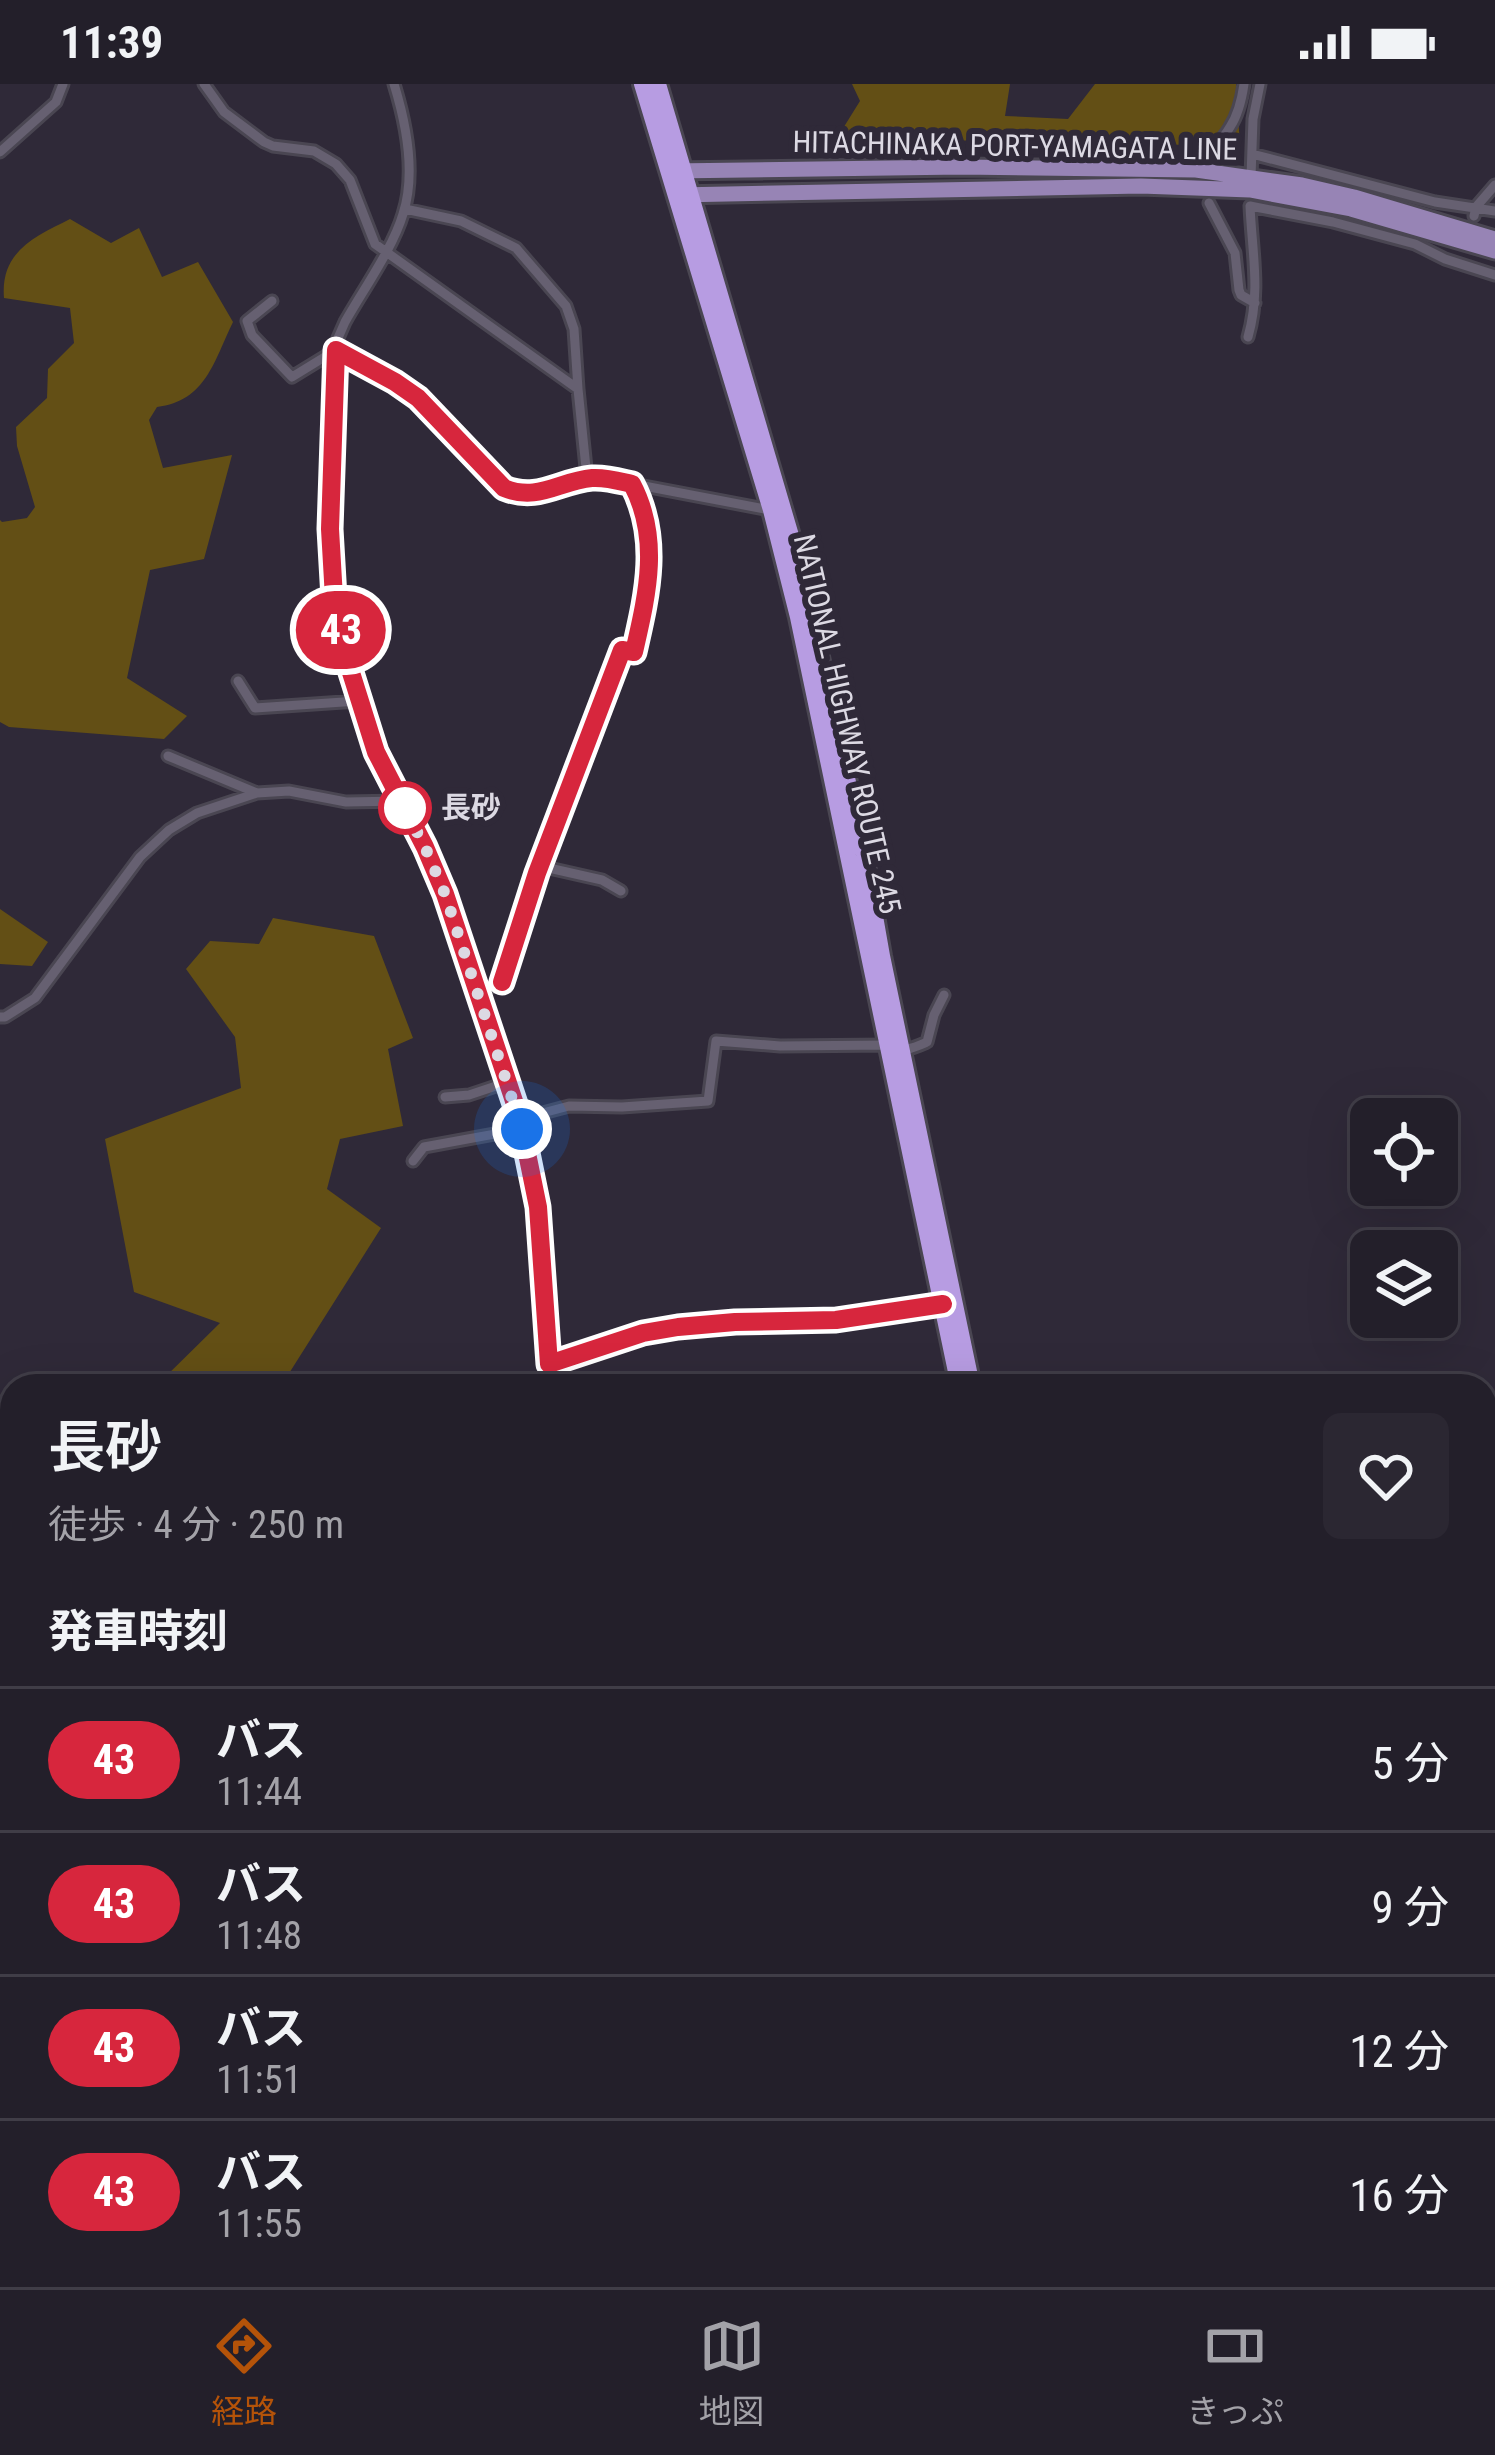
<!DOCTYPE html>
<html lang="ja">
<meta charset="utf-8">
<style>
body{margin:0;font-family:"Roboto Condensed","Noto Sans JP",sans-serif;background:#2b2732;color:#f1f3f6;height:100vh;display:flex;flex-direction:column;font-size:45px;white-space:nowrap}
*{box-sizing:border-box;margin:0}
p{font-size:39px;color:#a3a2a8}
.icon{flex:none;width:66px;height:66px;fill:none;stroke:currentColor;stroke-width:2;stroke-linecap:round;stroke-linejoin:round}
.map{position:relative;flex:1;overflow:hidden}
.side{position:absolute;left:0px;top:1290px;width:1497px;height:915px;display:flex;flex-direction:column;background:#231f2a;border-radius:36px 36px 0 0;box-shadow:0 12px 48px #0002,0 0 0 3px #403d47}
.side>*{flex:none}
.badge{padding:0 24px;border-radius:39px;font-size:42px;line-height:78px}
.buttons{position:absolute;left:1350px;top:1014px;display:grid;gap:24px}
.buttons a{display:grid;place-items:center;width:108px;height:108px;border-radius:18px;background:#231f2a;box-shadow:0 12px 48px #0002,0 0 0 3px #403d47;font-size:60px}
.you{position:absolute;width:60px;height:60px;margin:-30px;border:9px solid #fff;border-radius:50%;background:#1a73e8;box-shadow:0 0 0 18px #1a73e833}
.map>.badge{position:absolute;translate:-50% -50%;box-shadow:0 0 0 6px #fff}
h2{padding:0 48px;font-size:45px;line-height:108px}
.round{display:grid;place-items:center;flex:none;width:126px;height:126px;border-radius:18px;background:#2b2732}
.headline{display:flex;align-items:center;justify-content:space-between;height:204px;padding:0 48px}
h1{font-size:57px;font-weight:600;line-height:90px}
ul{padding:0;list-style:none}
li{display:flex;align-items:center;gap:36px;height:144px;padding:0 48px;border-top:3px solid #403d47}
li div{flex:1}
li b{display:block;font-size:45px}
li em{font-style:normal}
li .badge{min-width:132px;font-weight:700;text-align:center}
.status{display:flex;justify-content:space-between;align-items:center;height:84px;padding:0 60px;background:#231f2a;direction:ltr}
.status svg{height:33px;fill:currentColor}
.menu{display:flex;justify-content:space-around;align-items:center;height:168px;border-top:3px solid #403d47;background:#231f2a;font-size:33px;color:#a3a2a8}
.menu a{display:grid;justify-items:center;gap:6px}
.menu .selected{color:#b45309}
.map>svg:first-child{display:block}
.green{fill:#634f15}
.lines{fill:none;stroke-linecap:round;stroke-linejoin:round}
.street-casing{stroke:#4a4652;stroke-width:15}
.secondary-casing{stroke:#4a4652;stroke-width:20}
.primary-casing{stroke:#4a4652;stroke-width:21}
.highway-casing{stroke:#4a4652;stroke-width:22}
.street{stroke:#666071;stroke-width:9}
.secondary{stroke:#666071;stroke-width:14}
.primary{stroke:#9784b5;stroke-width:15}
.highway{stroke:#b79ce2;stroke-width:16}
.line-casing{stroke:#fff;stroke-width:27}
.line{stroke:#d7263d;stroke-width:18}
.walk{stroke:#dcd9e3;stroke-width:12;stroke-dasharray:0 21.6}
.stop-dot{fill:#fff;stroke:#d7263d;stroke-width:6}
.labels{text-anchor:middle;stroke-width:12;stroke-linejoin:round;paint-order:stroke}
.street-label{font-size:30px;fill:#dcd9e3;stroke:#2f2938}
.stop-label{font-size:30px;font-weight:bold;fill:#dcd9e3;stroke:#2f2938;text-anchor:start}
</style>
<div class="status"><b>11:39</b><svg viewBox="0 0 49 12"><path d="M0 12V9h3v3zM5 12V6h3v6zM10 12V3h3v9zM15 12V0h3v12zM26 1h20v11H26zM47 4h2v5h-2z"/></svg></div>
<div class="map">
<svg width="1495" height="2203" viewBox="0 0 1495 2203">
<rect width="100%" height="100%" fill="#2f2938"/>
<path class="green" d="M852,0H1010L1005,32L1068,35L1095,0H1236L1240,62L837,54L860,17Z
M70,135L111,159L139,144L162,193L198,178L233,238C214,277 206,317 157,323L149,336L163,384L232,371L204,475L150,486L127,594L187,632L164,655L9,643L0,638V436L2,438L27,434L35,423L17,362L16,343L47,314L48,285L74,259L70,224L4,214C0,166 37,152 70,135Z
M0,825L48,858L32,882L0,880Z
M273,834L374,852L413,954L388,965L403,1042L340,1055L327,1105L381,1144L281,1302H156L220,1239L134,1208L105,1055L241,1004L235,953L186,885L210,857L259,860Z
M0,1384L12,1387V1530L0,1516Z
M0,1806L12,1817V2167L0,2172Z"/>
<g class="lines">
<g class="street-casing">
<path id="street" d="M204,0L224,28L264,58L273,62L314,67L336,80L350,96L375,160L578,305L587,394
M394,0C406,39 416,90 403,130C393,164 363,206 345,238L338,254L335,277L330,444L332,485L334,514L348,579L376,668L425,763L445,810L522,1045L539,1123L550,1302
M0,68L56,18L63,0
M1252,70L1435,118L1495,127
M1213,71C1217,58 1224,54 1230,43C1238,31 1242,14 1244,0
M1251,93L1253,35L1260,0
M1209,119L1235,169L1239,206L1241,211L1255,219
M1250,122L1333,138L1415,160L1445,175L1495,191
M405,125L461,137L516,164L566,222L574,245L578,305
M1474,132L1476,123L1495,101
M272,217L247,237L252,251L292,293L336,266L395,297L418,314L504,404C538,418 567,395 602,394L770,426
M1248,253C1261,207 1252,168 1250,122
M238,597L255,624L358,617
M168,672L257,709
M540,782L602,796L621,807
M479,909L502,898L537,789L622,566L634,568C648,511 661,454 632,400
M0,933H5L35,914L140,773L169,746L197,729L257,709L289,707L346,718L401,717
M445,1013L469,1011L508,998
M520,1035L569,1022L622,1023L708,1017L716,957L780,962L889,961C905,968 911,965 927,958L934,931L944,911
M413,1077L424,1063L522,1045
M549,1280L643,1249L678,1243L735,1237L836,1236L943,1219
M0,1757L12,1776
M167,2193L170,2203
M758,2193L759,2203"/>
</g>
<g class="secondary-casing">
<path id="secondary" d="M1485,1991L1495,1989"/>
</g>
<g class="primary-casing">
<path id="primary" d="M672,87L962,83L1196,86L1302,101L1354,113L1495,155
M678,111L1141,102L1250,106L1351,125L1495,167
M227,2203L287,2193"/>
</g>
<g class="highway-casing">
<path id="highway" d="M642,0L771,426L798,533L959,1302
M658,0L799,479L864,770L882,872L972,1302
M1142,2193L1144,2203
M1158,2193L1160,2203"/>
</g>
<use href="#street" class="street"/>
<use href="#secondary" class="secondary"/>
<use href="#primary" class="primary"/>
<use href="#highway" class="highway"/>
</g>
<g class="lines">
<g class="line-casing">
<path id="line" d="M502,898L537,789L622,566L634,568C647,511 661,455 632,400C619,397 606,393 592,394C559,397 538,418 504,404L418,314L395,298L336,266L330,445L334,514L348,579L376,668L425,763L445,810L520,1035L538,1123L549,1280L643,1249L678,1243L735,1238L836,1236L943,1220"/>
</g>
<use href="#line" class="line"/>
<path class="walk" d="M405,724L401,717L425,763L445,810L522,1045"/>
</g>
<circle class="stop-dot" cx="405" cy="724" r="24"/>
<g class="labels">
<g class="street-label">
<text transform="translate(1015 62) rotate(1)" y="10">HITACHINAKA PORT-YAMAGATA LINE</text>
<text transform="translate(847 640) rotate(77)" y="10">NATIONAL HIGHWAY ROUTE 245</text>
</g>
<g class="stop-label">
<text x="441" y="734">長砂</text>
</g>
</g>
</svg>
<div class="buttons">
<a><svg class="icon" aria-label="locate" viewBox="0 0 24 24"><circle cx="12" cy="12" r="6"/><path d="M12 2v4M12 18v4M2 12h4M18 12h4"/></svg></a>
<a><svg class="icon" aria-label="layers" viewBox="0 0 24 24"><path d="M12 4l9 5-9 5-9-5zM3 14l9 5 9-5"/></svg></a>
</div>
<div class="you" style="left:522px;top:1045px"></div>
<b class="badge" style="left:341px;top:546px;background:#d7263d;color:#fff">43</b>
<section class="side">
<div class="headline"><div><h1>長砂</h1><p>徒歩 · 4 分 · 250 m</p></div><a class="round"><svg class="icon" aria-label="heart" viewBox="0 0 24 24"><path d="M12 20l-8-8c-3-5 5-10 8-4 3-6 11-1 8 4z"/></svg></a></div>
<h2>発車時刻</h2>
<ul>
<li><span class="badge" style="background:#d7263d;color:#fff">43</span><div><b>バス</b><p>11:44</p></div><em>5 分</em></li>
<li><span class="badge" style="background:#d7263d;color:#fff">43</span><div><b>バス</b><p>11:48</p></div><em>9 分</em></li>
<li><span class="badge" style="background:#d7263d;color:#fff">43</span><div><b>バス</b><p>11:51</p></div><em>12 分</em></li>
<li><span class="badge" style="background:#d7263d;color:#fff">43</span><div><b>バス</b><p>11:55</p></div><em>16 分</em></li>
</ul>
</section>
</div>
<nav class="menu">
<a class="selected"><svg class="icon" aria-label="directions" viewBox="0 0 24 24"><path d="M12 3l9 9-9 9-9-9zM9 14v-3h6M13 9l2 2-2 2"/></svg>経路</a>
<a><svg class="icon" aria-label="map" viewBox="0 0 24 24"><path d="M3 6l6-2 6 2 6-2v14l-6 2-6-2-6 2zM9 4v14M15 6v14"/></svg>地図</a>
<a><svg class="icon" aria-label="tickets" viewBox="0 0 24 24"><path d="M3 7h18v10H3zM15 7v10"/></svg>きっぷ</a>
</nav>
